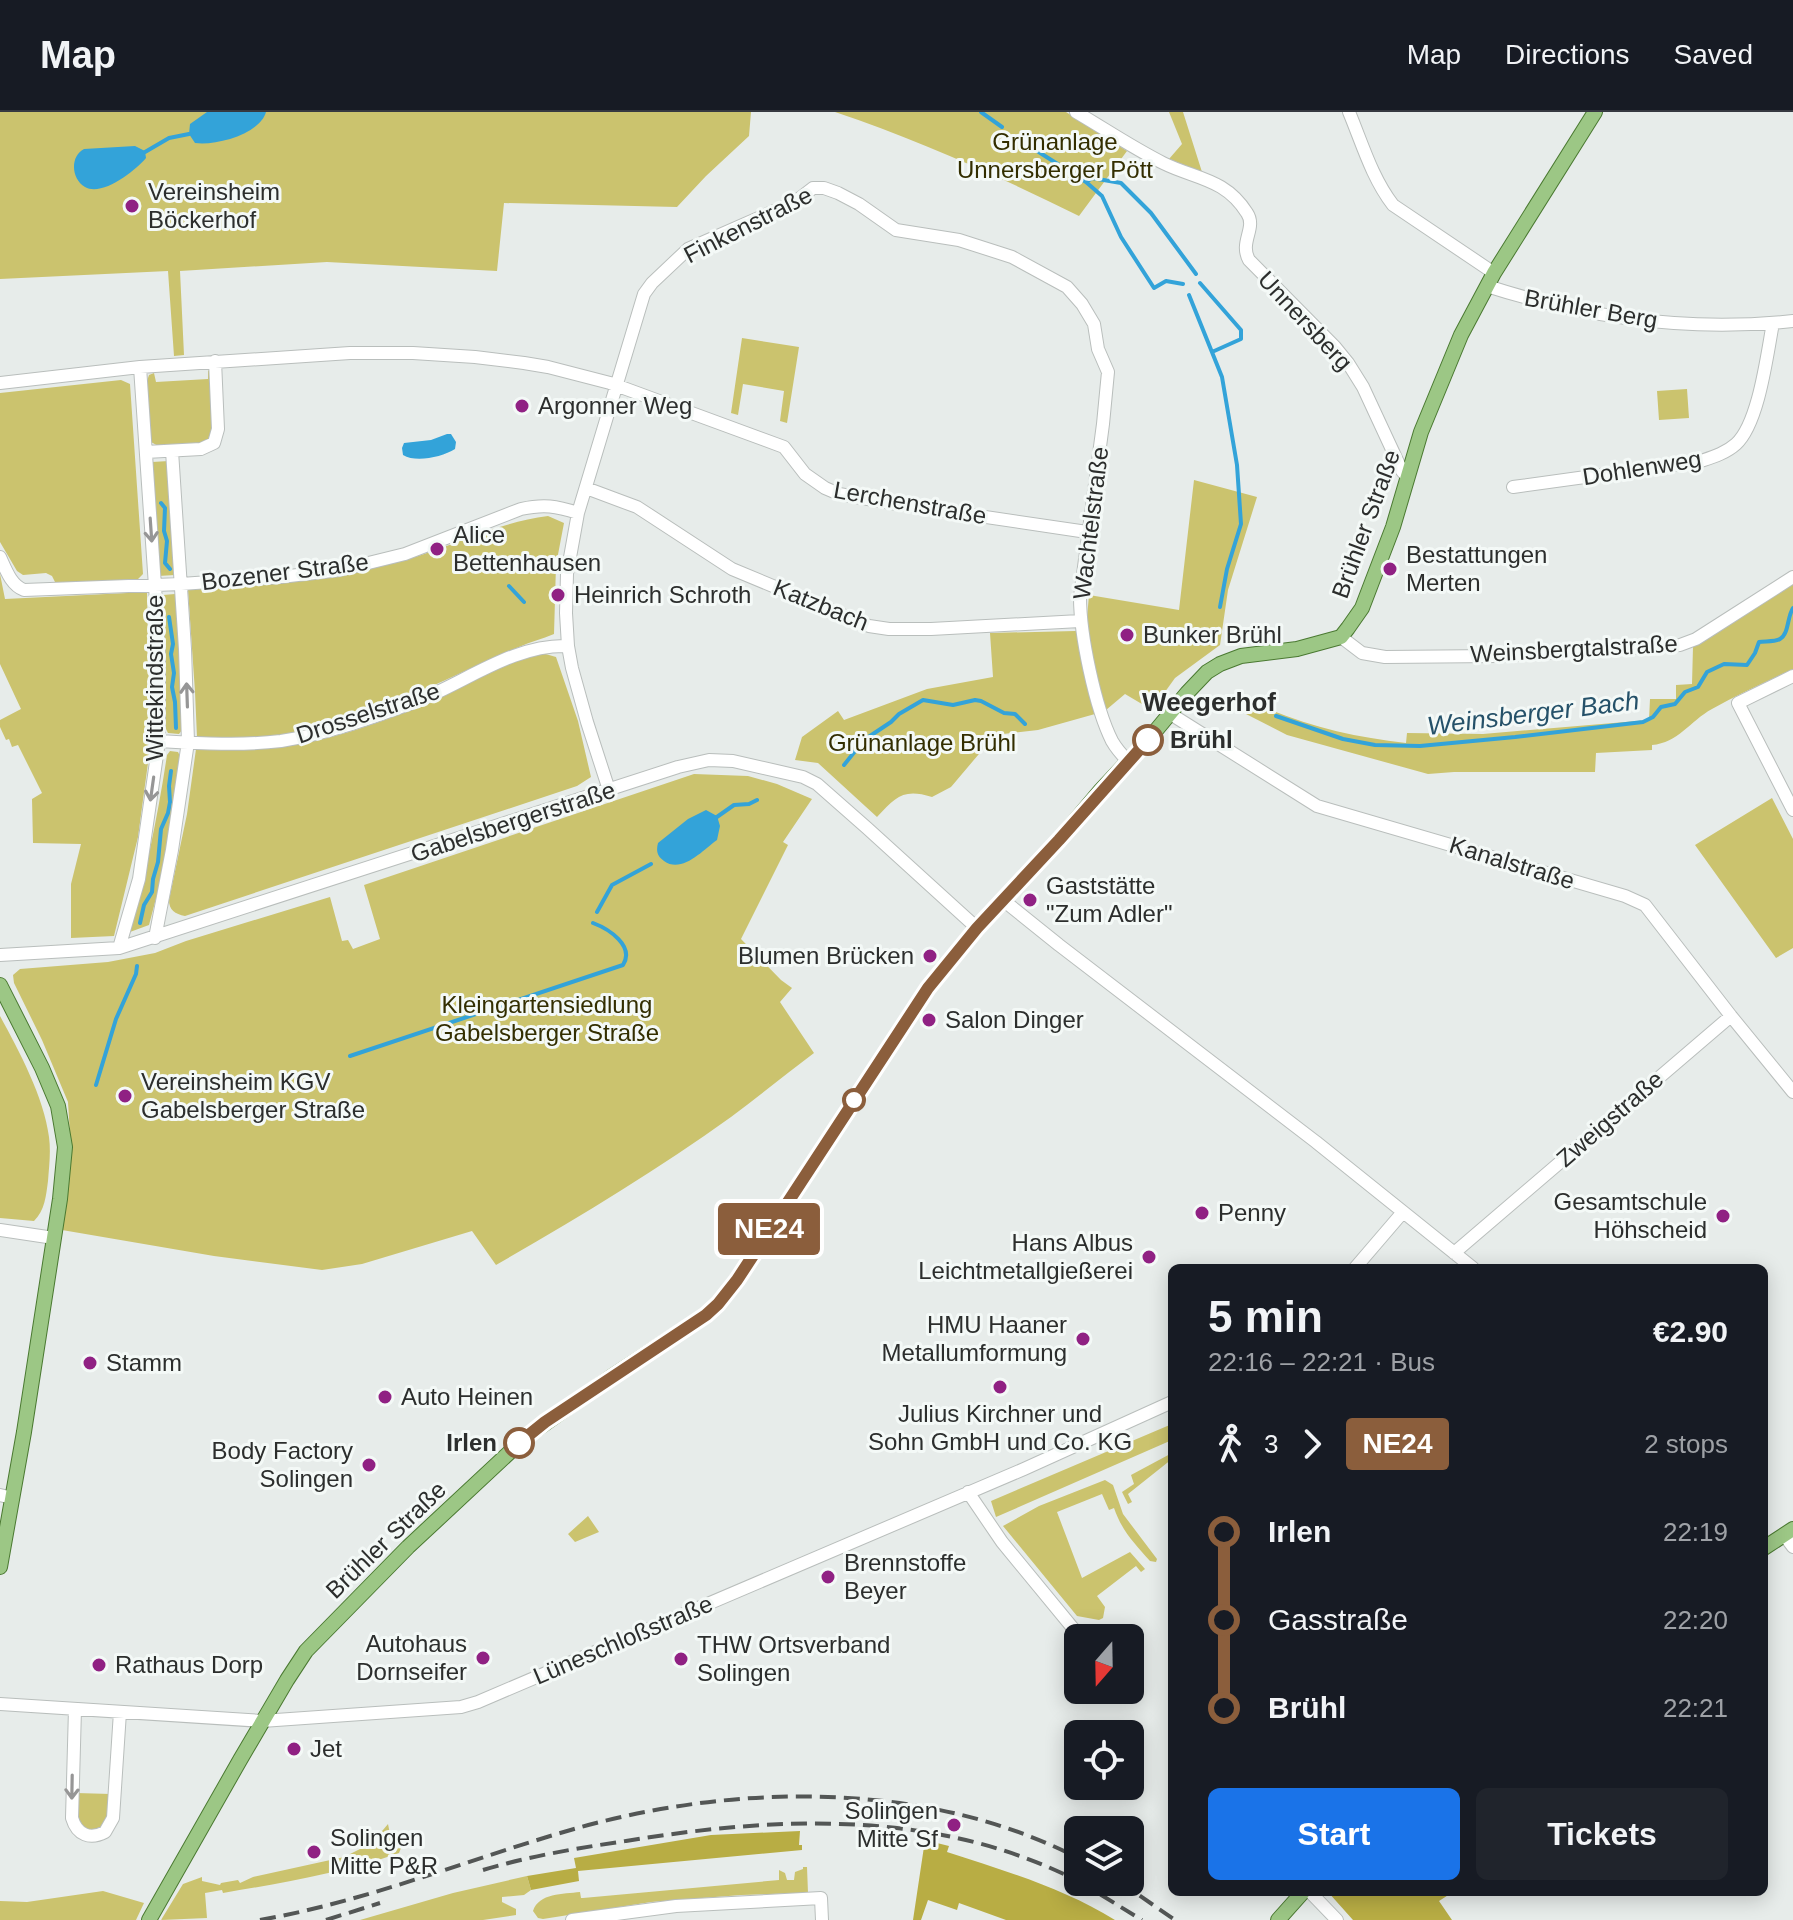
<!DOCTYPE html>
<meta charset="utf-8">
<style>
body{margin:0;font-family:Helvetica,sans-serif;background:#20242c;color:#f1f3f6;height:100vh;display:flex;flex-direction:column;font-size:30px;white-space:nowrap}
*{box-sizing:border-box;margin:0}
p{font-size:26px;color:#9ea1a6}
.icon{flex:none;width:44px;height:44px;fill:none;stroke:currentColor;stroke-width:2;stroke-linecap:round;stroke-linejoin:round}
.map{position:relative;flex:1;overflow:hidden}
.panel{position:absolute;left:1168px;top:1152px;width:600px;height:632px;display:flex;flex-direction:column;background:#171b24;border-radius:12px;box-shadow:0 4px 20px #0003}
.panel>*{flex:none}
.badge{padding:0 16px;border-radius:6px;font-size:28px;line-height:52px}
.needle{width:52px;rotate:200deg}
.controls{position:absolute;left:1064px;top:1512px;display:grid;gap:16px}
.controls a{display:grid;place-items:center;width:80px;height:80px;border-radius:12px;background:#171b24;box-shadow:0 4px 20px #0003;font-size:40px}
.map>.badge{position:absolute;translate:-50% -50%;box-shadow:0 0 0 4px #fff}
.legs{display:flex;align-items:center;gap:12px;height:88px;padding:0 40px;font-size:26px}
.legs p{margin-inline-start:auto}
.overview{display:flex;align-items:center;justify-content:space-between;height:136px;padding:0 40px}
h1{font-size:44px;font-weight:700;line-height:60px}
.primary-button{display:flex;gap:16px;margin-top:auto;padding:16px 40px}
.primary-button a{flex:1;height:92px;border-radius:12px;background:#1a73e8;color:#fff;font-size:32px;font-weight:700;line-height:92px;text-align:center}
.primary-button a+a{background:#20242c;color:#f1f3f6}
ul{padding:0 40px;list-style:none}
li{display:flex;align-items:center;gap:28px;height:88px;font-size:30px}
li i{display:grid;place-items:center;width:12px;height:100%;margin:0 10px;background:currentColor}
li i::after{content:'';width:20px;height:20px;margin:-10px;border:6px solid;border-radius:50%;background:#171b24}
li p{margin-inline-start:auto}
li:first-child i{background:linear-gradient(#0000 50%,currentColor 0)}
li:last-child i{background:linear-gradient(currentColor 50%,#0000 0)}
header{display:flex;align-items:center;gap:48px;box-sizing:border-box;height:112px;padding:0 40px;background:#171b24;border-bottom:2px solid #363941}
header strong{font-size:38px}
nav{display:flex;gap:44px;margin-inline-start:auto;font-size:28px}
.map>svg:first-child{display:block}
.green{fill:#cbc36e}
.forest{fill:#b8ad44}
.water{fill:#33a3d9}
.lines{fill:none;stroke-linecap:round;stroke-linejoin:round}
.stream{stroke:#33a3d9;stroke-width:4}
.minor-casing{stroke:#b9bebc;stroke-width:14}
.major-casing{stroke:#4a7931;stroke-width:16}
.minor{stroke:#fff;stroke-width:12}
.major{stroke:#9cc785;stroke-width:14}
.rail{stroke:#535655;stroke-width:4;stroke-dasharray:16 8;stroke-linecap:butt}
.oneway{stroke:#969696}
.line-1-casing{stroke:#fff;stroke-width:18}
.line-1{stroke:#8b5e3c;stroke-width:12}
.poi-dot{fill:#902183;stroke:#f4f9f7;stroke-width:3}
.stop-1-dot{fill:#fff;stroke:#8b5e3c;stroke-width:4}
.labels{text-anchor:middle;stroke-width:6;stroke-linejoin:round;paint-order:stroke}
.park-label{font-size:24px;fill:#332e00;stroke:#f4f9f7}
.poi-label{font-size:24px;fill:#2c2e2d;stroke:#f4f9f7;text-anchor:start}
.street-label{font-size:24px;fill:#2c2e2d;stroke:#f4f9f7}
.stop-label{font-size:24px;font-weight:bold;fill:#2c2e2d;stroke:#f4f9f7;text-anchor:start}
.neighbourhood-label{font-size:26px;font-weight:bold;fill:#2c2e2d;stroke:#f4f9f7}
.water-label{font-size:26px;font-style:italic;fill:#255169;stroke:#f4f9f7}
</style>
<header>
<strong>Map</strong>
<nav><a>Map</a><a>Directions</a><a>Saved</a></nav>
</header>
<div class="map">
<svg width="1793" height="1808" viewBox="0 0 1793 1808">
<rect width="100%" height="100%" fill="#e7ecea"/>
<path class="green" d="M0,0H751L749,24L706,64L677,95L504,91L497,159L327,150L180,159L184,243L174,244L168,159L0,167Z
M835,0H1066L1127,39L1079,104C1000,65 919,28 835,0Z
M1169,0H1183L1202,60L1169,47L1182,32Z
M742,226L799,235L787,311L780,309L784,279L743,272L738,303L731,301Z
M208,258L211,262V326L204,332L160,335L151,330L149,325L147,269L149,263L154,261L156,270L208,267Z
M121,268L130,272L143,462L138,467L56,472L52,464L46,461L23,463L17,459L0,430V281Z
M1687,277L1689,306L1659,308L1657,279Z
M169,349L175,463L158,464L152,350Z
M1194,368L1257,385L1228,478L1220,533L1175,566L1152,598L1125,582L1106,598L1095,602L1038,618L995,623L951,675L932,685C903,676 896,685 877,705L818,651L795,648L802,625L838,599L844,608L927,577L993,565L990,521L1075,519L1086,517L1089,483L1179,498Z
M548,404L564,411L556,453L554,522C542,527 530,530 519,535C446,566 374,607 295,621C263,627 229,625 197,625L195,580L188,478C257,473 328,468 395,451C447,437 494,411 548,404Z
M0,462L5,487L147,480L150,636L138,725L114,824L71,826V772L81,732L33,731L32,687L42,681L18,633L12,635L9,627L6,628L0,615V608L21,597L0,552Z
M1793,471V557C1766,570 1738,582 1712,597C1690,609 1678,631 1652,633V638L1596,641L1595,660H1454L1428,662L1287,623L1246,602L1248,588C1298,612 1351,625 1406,631L1407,621L1483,622L1649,608L1650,587H1676V573L1692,572L1693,535Z
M175,482L177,484L182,618L179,622L168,621L166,617L160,485L163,483Z
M542,541L556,545L578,609L591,665L577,674L185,804C175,802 169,798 169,788L187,702L196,637C223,637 249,638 276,635C325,630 373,613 418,595C460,578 498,552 542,541Z
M170,639L178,640L181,646L163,760L149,813L130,820C146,761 158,703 167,643Z
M694,662L748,664L777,672L812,687L783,730L788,733L741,827L781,868L792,876L780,890L814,941C786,962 759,984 731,1005C656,1059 576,1107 496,1153L472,1119L362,1152L322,1158L214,1144L62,1118L71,1039L68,990L42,928L14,871L13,863L20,857L108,850L155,841L186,829L330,785L342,829L348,828L353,837L380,827L364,773Z
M1772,686L1793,727V836L1776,846L1695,733Z
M0,904C19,939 44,985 49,1025C51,1040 49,1055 48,1069C46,1084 45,1098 34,1109L0,1106Z
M1172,1312V1328L996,1405L991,1389Z
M1172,1341V1347L1128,1382L1132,1390L1128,1392L1122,1380L1134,1372L1131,1363Z
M1105,1368L1113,1373L1123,1402L1157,1447L1156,1450L1150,1449C1134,1431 1122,1419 1114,1396L1109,1398L1102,1382L1057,1400L1082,1466L1130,1440L1145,1457L1141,1460L1136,1454L1097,1484L1105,1495L1103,1506L1099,1508L1077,1504L1003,1414L1039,1394Z
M588,1404L599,1420L575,1430L568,1422Z
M76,1681L111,1682L110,1708L96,1721L77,1712Z
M388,1712L393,1737L401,1736L399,1741C342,1761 282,1771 223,1781L222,1778L205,1781L207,1806L161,1808L183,1772L202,1765V1769L220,1773L221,1771L238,1768L240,1771L253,1765L344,1745L372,1731Z
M803,1755H807L808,1781L741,1783L651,1790L543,1807L538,1806L533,1799C539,1781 563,1782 580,1780L581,1786H583L779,1768V1758L785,1761L787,1768H794L795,1760L803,1757Z
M527,1764L531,1778L524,1783L502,1785V1790L516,1797V1803L483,1808H360L453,1781Z
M103,1779L144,1791L136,1808H0V1789L27,1790Z"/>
<path class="forest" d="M800,1719L799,1733H802V1738L578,1759L579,1769L531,1778L527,1764L576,1756L574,1746L711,1723Z
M925,1728L949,1734L947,1740C1005,1759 1063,1776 1115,1808H1006L959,1791L957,1798L928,1788L921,1808H913Z
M1328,1780H1453L1439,1789L1452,1808H1353Z"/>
<path class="water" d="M207,0H266C260,22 216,34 195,31L189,22L190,12Z
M135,34L145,39L146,46C135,59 102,85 85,75C71,67 70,44 84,37Z
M447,322H451L456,330L455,337C442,345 416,351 403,343L402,336L404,331L431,328Z
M706,698L717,704L720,714L717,728C703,738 682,762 664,749C657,744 656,739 658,731L688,707Z"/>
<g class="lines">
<path class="stream" d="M981,0L1002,15
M1015,25L1086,70L1102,84L1121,125L1154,176L1166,169L1183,172
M145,40L169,26L189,22
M1086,70L1092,66L1121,71L1151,101L1196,162
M1200,171L1241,218V227L1212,240
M1189,183L1222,265L1237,353L1241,412L1227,457L1220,495
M161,391L165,396L164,419L167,429L165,451L170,457
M509,474L524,490
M169,505L173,532L171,542L174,561L172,575L175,590L176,616
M1276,604L1343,627L1375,633L1420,634L1515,625L1643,610L1653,605L1661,595L1675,592L1685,580L1698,575L1707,560L1724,552L1747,553L1755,541L1759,530C1765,529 1775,530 1780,527C1789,522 1787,505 1793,496
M844,653L864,628L891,610L899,602L923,588L953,593L975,588L981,589L1004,601L1015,602L1025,612
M714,707L734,693L749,692L757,688
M597,800L612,773L651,752
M140,811L144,793L152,780L153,767L158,750L161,717L168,701L170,690L169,674L171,659
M350,944L623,853C635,834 609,817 593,811
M96,973L116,907L136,862L137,854"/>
<g class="minor-casing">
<path id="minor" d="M1076,0C1105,17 1133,36 1163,51C1195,67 1225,66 1247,101C1257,116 1239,130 1249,148L1335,235L1348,251L1363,275L1402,359L1408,366
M1349,0C1362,31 1372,66 1393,93L1494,161
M1487,174C1586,206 1689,220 1793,209
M0,271L140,255L350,241H413L475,245L524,251L548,255L610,271L784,335L805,362L825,376L839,382L891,391L1087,420
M146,340L201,337L214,331L218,317L215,249
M1513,375L1701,349C1713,345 1726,341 1736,332C1759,311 1767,242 1773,211
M586,376L637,395L732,457L869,514L889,517H931L1080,509
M0,445C6,458 11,473 24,478L181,472L281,465L340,458L405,442L521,397C544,392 556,394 578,401
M1341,525L1362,541L1385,545L1495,544L1680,533L1696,527L1793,465
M1793,564L1738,591L1793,698
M1169,601L1317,694L1625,784L1645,793L1731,904L1793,980
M159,629C199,631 240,634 281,629C327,622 372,606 415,590C465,571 513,532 568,534
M609,678L587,610L572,556L568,534L566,501L567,462L578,401L644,182L652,171L688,137L795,90L813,76H824L838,81L859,92L896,118L959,128L1012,145L1067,175L1082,192L1094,212L1098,237L1108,260L1103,312L1080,485C1080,523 1095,595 1112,629C1116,636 1122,643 1128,649
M1003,788L1059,833L1316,1030L1473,1156
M155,826L172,738L188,630L185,537L172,339
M119,836L139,767L159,629V543L155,474L140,255
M0,843L119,836L678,655L709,648L733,649L803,665L817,672L867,716L977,816
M0,1118L54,1126
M1454,1141L1731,904
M1355,1156L1403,1100
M968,1380L1002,1430L1081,1526
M0,1383L13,1386
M1784,1423L1793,1435
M0,1592L262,1609L461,1595L478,1590L1024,1357L1172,1290
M75,1597L72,1706C77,1723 90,1728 105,1720L113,1706L120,1600
M1310,1780L1337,1808
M572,1808L676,1794L821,1786L822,1808"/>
</g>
<g class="major-casing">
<path id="major" d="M0,873L42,956L58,994L65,1035L60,1087L24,1320L0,1455
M1764,1436L1793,1417
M149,1808L240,1648L287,1568L306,1539L408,1435L526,1325L611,1265L706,1203L718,1192L737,1168L928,876L977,816L1059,728L1101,678L1148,628L1187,581L1207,560L1220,552L1241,544L1297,537L1341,525L1348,516L1362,496L1393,415L1421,320L1461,223L1494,161L1595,0
M1278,1808L1303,1780"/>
</g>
<use href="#minor" class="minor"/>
<use href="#major" class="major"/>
<path class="rail" d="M483,1758C530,1744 578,1736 626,1729C778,1704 937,1697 1078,1769
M1080,1770L1142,1808
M1120,1770L1175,1808
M260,1808C368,1789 469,1747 574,1717C735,1671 927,1668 1078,1746
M326,1808L380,1791"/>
</g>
<defs><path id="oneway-shaft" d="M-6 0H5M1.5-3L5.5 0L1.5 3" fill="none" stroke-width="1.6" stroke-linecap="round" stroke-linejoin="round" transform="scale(2)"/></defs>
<g class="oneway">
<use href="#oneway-shaft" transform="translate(151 418) rotate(86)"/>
<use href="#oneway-shaft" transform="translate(187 583) rotate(-92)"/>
<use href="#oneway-shaft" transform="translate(152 677) rotate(98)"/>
<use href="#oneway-shaft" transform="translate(72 1675) rotate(91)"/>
</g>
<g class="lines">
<g class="line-1-casing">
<path id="line-1" d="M519,1331L545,1310L706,1203L718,1192L737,1168L928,876L977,816L1059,728L1148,628"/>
</g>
<use href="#line-1" class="line-1"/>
</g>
<g class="poi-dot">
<circle cx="132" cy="94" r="8"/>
<circle cx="522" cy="294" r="8"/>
<circle cx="437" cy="437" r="8"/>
<circle cx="1390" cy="457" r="8"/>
<circle cx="558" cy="483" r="8"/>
<circle cx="1127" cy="523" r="8"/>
<circle cx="1030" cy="788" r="8"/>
<circle cx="930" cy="844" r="8"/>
<circle cx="929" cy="908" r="8"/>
<circle cx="125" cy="984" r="8"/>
<circle cx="1202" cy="1101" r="8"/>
<circle cx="1723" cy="1104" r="8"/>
<circle cx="1149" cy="1145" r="8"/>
<circle cx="1083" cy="1227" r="8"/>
<circle cx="90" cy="1251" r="8"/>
<circle cx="1000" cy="1275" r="8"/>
<circle cx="385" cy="1285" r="8"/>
<circle cx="369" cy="1353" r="8"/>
<circle cx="828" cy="1465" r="8"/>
<circle cx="483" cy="1546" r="8"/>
<circle cx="681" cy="1547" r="8"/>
<circle cx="99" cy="1553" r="8"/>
<circle cx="294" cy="1637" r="8"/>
<circle cx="954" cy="1713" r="8"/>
<circle cx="314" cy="1740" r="8"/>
</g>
<g class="stop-1-dot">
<circle cx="1148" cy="628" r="14"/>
<circle cx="854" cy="988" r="10"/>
<circle cx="519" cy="1331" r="14"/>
</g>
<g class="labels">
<g class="park-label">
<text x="1055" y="38">Grünanlage<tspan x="1055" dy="28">Unnersberger Pött</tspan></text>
<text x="922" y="639">Grünanlage Brühl</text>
<text x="547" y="901">Kleingartensiedlung<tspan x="547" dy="28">Gabelsberger Straße</tspan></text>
</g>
<g class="poi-label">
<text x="148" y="88">Vereinsheim<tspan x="148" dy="28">Böckerhof</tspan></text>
<text x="538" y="302">Argonner Weg</text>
<text x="453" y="431">Alice<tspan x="453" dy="28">Bettenhausen</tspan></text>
<text x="1406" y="451">Bestattungen<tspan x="1406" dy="28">Merten</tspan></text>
<text x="574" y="491">Heinrich Schroth</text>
<text x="1143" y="531">Bunker Brühl</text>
<text x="1046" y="782">Gaststätte<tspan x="1046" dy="28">"Zum Adler"</tspan></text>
<text x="914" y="852" text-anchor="end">Blumen Brücken</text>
<text x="945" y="916">Salon Dinger</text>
<text x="141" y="978">Vereinsheim KGV<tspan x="141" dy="28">Gabelsberger Straße</tspan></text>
<text x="1707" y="1098" text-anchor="end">Gesamtschule<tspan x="1707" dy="28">Höhscheid</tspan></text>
<text x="1218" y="1109">Penny</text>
<text x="1133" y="1139" text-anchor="end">Hans Albus<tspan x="1133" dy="28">Leichtmetallgießerei</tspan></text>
<text x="1067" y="1221" text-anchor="end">HMU Haaner<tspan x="1067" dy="28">Metallumformung</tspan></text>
<text x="106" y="1259">Stamm</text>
<text x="401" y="1293">Auto Heinen</text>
<text x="1000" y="1310" text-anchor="middle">Julius Kirchner und<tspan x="1000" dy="28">Sohn GmbH und Co. KG</tspan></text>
<text x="353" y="1347" text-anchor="end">Body Factory<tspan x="353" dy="28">Solingen</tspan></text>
<text x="844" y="1459">Brennstoffe<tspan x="844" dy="28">Beyer</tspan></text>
<text x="467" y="1540" text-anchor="end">Autohaus<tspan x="467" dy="28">Dornseifer</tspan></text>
<text x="697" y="1541">THW Ortsverband<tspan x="697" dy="28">Solingen</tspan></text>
<text x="115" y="1561">Rathaus Dorp</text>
<text x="310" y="1645">Jet</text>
<text x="938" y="1707" text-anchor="end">Solingen<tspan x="938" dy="28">Mitte Sf</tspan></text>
<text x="330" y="1734">Solingen<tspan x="330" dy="28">Mitte P&amp;R</tspan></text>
</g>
<g class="street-label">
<text transform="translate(748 113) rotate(-27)" y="8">Finkenstraße</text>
<text transform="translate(1591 197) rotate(10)" y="8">Brühler Berg</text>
<text transform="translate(1305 209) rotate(47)" y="8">Unnersberg</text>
<text transform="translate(1642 356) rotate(-9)" y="8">Dohlenweg</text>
<text transform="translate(910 391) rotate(10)" y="8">Lerchenstraße</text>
<text transform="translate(1091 411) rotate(-83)" y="8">Wachtelstraße</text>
<text transform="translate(1366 412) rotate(-70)" y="8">Brühler Straße</text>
<text transform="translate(285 460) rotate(-7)" y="8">Bozener Straße</text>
<text transform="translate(821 493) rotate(22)" y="8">Katzbach</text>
<text transform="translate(1574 537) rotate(-3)" y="8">Weinsbergtalstraße</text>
<text transform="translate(155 566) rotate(-90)" y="8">Wittekindstraße</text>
<text transform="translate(368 601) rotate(-18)" y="8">Drosselstraße</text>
<text transform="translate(513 710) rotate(-18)" y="8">Gabelsbergerstraße</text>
<text transform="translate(1512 751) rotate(17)" y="8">Kanalstraße</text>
<text transform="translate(1610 1007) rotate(-41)" y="8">Zweigstraße</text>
<text transform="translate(386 1428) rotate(-44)" y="8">Brühler Straße</text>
<text transform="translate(623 1528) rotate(-23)" y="8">Lüneschloßstraße</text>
</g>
<g class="stop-label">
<text x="1170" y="636">Brühl</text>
<text x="497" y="1339" text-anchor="end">Irlen</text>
</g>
<g class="neighbourhood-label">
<text x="1209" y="599">Weegerhof</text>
</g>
<g class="water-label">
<text transform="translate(1533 601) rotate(-7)" y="9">Weinsberger Bach</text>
</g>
</g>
</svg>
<div class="controls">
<a><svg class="needle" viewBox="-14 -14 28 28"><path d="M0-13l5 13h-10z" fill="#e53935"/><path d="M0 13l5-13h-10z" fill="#9ea1a6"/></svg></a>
<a><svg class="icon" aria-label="locate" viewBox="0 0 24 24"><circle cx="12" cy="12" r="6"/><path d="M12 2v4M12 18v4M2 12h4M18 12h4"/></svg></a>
<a><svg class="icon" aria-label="layers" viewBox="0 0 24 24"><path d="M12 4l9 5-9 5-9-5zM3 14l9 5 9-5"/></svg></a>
</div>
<b class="badge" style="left:769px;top:1117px;background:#8b5e3c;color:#fff">NE24</b>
<section class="panel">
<div class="overview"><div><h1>5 min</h1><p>22:16 – 22:21 · Bus</p></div><b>€2.90</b></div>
<div class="legs"><svg class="icon" aria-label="walk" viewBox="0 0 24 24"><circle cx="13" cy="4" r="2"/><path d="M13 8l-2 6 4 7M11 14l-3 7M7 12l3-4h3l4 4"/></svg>3<svg class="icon" aria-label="forward" viewBox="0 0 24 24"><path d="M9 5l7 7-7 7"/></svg><b class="badge" style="background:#8b5e3c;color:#fff">NE24</b><p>2 stops</p></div>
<ul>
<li><i style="color:#8b5e3c"></i><b>Irlen</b><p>22:19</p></li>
<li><i style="color:#8b5e3c"></i><span>Gasstraße</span><p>22:20</p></li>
<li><i style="color:#8b5e3c"></i><b>Brühl</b><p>22:21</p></li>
</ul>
<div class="primary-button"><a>Start</a><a>Tickets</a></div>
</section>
</div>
